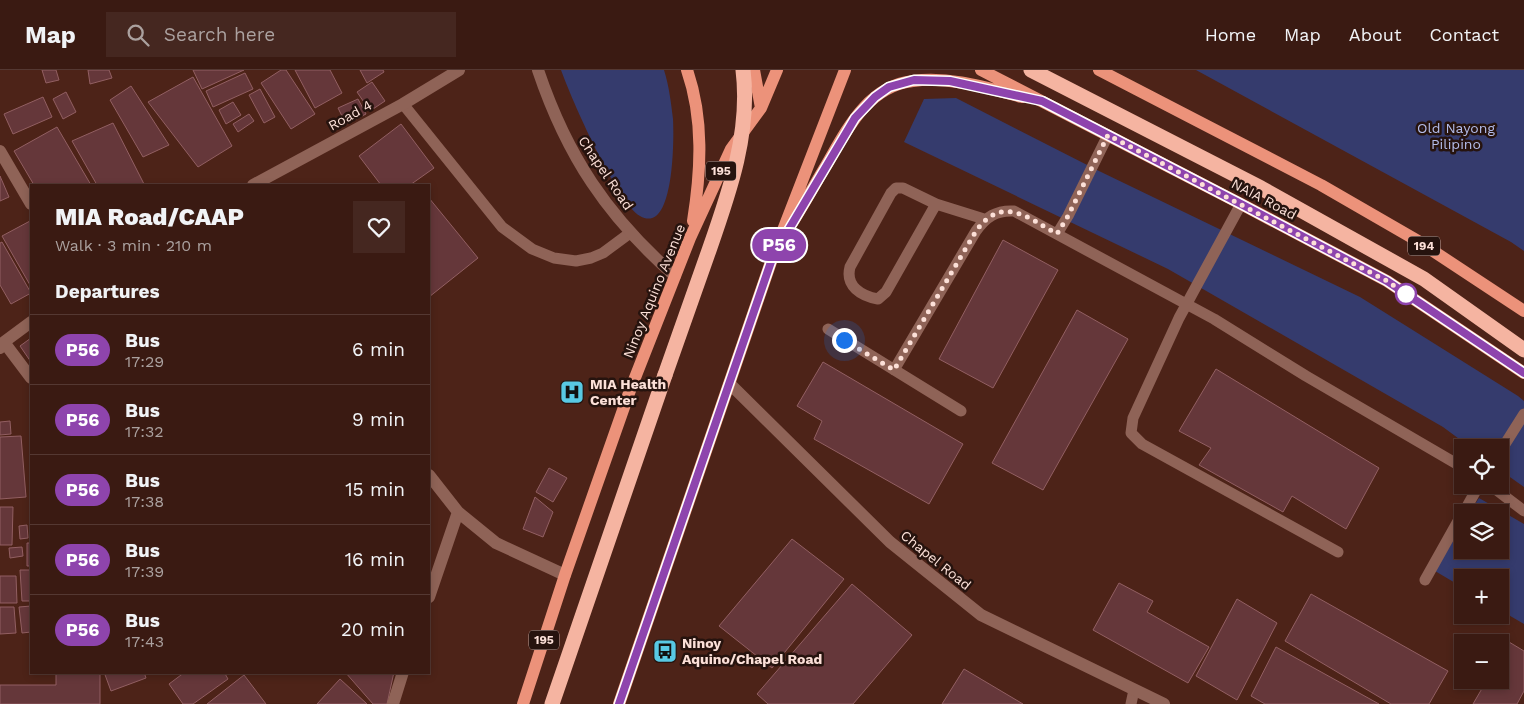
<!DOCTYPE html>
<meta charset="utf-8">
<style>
body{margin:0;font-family:"Work Sans",sans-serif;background:#452720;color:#f1f3f6;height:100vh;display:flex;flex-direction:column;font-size:19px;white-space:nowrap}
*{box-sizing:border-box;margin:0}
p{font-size:16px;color:#aba19f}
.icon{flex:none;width:28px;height:28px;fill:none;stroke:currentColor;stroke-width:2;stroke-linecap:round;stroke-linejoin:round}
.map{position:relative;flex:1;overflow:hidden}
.side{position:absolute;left:30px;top:114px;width:400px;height:490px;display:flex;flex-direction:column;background:#3a1a12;border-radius:0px;box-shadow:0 2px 8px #0003,0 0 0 1px #543832}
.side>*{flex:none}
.badge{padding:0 10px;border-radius:16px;font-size:18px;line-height:32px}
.controls{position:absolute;left:1454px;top:369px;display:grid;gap:10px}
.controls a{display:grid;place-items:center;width:55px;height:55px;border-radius:0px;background:#3a1a12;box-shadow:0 2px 8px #0003,0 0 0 1px #543832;font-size:25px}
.you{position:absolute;width:25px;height:25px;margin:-12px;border:4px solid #fff;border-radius:50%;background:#1a73e8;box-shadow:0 0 0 8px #1a73e833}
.map>.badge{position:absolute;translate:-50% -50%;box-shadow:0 0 0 2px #fff}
h2{padding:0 25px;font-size:19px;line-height:45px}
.round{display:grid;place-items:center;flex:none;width:52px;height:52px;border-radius:0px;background:#452720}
.summary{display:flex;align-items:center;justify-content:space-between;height:85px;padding:0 25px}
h1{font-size:24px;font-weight:800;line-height:38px}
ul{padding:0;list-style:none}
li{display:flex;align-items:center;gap:15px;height:70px;padding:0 25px;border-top:1px solid #543832}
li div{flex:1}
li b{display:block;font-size:19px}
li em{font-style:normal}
li .badge{min-width:55px;font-weight:700;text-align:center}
header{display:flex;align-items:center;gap:30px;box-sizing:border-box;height:70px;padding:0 25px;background:#3a1a12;border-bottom:1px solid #543832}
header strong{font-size:24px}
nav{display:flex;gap:28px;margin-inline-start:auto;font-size:18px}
.search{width:350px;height:45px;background:#452720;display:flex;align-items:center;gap:12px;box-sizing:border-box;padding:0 18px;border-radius:0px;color:#aba19f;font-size:19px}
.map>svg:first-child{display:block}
.green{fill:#353b6d}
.building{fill:#65373a;stroke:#925f62}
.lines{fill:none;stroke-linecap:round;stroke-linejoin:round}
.service{stroke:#8f6357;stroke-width:11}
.minor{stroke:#8f6357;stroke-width:12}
.primary{stroke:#ec927a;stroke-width:12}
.motorway{stroke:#f5b4a1;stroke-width:15}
.motorway-bridge{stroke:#f5b4a1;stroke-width:15}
.line-casing{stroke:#fff;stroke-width:11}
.line{stroke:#8e44ad;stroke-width:8}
.walk{stroke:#fce0d8;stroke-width:5;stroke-dasharray:0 9}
.stop-dot{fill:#fff;stroke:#8e44ad;stroke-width:2.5}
.labels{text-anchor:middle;stroke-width:5;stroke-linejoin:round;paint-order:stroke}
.shield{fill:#26130e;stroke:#bca29b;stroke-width:1}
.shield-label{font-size:12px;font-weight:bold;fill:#fce0d8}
.street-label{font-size:14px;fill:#fce0d8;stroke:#26130e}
.park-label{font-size:14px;fill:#b4bdeb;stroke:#26130e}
.poi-label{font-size:14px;font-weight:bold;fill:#fce0d8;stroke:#26130e;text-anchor:start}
</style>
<header>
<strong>Map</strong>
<div class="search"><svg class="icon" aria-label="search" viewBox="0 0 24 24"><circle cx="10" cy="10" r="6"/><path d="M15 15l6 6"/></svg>Search here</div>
<nav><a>Home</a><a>Map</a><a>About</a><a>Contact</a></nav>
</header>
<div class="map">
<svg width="1524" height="634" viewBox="0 0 1524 634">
<rect width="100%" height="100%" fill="#4d2318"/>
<path class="green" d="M561,0H664C669,16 671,32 673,49C674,65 675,166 640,146C617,133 571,28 561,0Z
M1196,0H1524V181L1511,172Z
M956,28L1099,101L1360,227L1518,326L1524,331V417L1500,400V378L1470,377L1443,357L1168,199L904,72L924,29Z
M1479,428L1524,454V554L1500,540V508H1462V517L1435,501L1462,456V480H1500V442H1470Z"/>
<path class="building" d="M42,0H56L59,10L46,13Z
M88,0H109L112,8L90,14Z
M193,0H244L202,19Z
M281,0H286L315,44L291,59L261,13Z
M295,0H330L342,23L315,38Z
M360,0H383L384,2L367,13Z
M245,3L253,19L213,37L206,21Z
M193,7L232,76L198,97L148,32Z
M372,12L385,31L370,41L357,22Z
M131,16L169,75L143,87L110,30Z
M260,19L275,47L264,53L249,25Z
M66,22L76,42L63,49L53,29Z
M43,27L52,47L13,64L4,44Z
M358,29L366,44L346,54L338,38Z
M233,32L241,45L226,54L219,40Z
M249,44L254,51L238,62L233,54Z
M113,53L144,114L142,115H97L72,71Z
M401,54L434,98L410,115H381L359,86Z
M57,57L91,115H34L14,81Z
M0,106L9,127L0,131Z
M429,128L478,188L429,227Z
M30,151L31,214L30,215L2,166Z
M1003,170L1058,200L993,318L939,289Z
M2,172L31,223L11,234L0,215V173Z
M1077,240L1128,269L1043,420L992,393Z
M31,268V292L20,276Z
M823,292L963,374L929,434L814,369L822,351L797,336Z
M1216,299L1379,398L1346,459L1292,426L1283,442L1199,395L1211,378L1179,361Z
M10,351L11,364L0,365V352Z
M21,366L26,427L0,429V367Z
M549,398L567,408L553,432L536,422Z
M535,427L553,442L543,467L523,459Z
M0,437H13L12,475H0Z
M27,455L28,468L20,469L19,456Z
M792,469L844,509L772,598L719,556Z
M27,473H31V496H27Z
M22,477L23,486L10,488L9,478Z
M20,500H31V531H22Z
M0,506H16L17,533H0Z
M1119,513L1153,531L1147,542L1209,577L1188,613L1093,560Z
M852,514L912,565L853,634H768L757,624Z
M1311,524L1448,601L1429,634H1391L1285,571Z
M1237,529L1277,553L1237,630L1196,606Z
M31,536V562L22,563L19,537Z
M0,537H14L16,563L0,564Z
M1509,572L1524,581V621L1517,634H1473L1487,610H1500V587Z
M1276,577L1379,634H1265L1251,626Z
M964,599L1023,634H942Z
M56,602H100V634H0V615H56Z
M104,602H144L146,608L111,621Z
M185,602H224L228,609L193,634H183L169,614Z
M345,602H394L387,634H373Z
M244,605L266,634H207Z
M340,609L367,634H317Z"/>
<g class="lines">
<path class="service" d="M403,34L502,157L532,179L554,188L576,191L591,188L603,183L630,163
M936,134L886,222L878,229C861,226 845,216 850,197L891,123L896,118H903L936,134L984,149
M1241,134L1179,248L1133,348L1131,363L1142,374L1338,482
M1057,164L1068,146L1108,65
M828,259L961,341
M894,300L976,161C986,147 996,140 1014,141L1214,249L1306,306L1462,397
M1500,382L1524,344
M1490,415L1524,441
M1464,442L1479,415
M1425,510L1462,444
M1131,634L1134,620"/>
<path class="minor" d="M538,0C567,86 607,146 675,206
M0,81L31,134
M253,115L403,34L459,0
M4,272L31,308
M0,278L4,272L31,252
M730,314L890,472L981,545L1164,634
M429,405L458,442L496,473L565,505
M429,527L458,442
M393,634L403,602"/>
<path class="primary" d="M687,0C704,49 701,101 693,151
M754,0L761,38
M981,0L1241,134L1387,211L1524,303
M1099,0L1321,115L1418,171L1524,241
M792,153C804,134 815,114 827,94C847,59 868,16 913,11C950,6 987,18 1022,27
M523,634L565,505L629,323L690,168L731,79L761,38L777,0
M619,634L773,186L845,0"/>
<path class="motorway" d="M1031,0L1261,118L1424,209L1524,280
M552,634L665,305"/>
<path class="motorway-bridge" d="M665,305C679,265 693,225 707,186C728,126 751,64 743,0"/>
</g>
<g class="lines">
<g class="line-casing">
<path id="line" d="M619,634L773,186L855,48L875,27L889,17L914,10L950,11L1042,31L1241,134L1387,211L1524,303"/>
</g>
<use href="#line" class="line"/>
<path class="walk" d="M844,270L894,300L976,161C1002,125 1027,147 1057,164L1068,146L1108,65L1354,194L1387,211L1406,224"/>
</g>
<defs>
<g id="hospital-square" transform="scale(1.25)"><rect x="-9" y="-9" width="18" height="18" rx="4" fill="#58c9e4" stroke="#26130e"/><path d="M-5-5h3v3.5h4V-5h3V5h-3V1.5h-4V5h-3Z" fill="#111"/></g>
<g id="bus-square" transform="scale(1.25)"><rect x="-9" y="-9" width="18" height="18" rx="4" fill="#58c9e4" stroke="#26130e"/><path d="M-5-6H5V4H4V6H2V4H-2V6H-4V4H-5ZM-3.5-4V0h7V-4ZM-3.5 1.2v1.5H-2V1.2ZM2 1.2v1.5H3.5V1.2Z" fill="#111"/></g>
</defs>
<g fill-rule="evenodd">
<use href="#hospital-square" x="572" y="322"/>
<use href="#bus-square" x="665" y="581"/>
</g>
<circle class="stop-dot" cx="1406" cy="224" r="10"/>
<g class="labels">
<g class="shield">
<rect x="706" y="91.5" width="30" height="19" rx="4"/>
<rect x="1408" y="166.5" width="32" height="19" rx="4"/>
<rect x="529" y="560.5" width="30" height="19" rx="4"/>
</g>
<g class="shield-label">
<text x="721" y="105">195</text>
<text x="1424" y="180">194</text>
<text x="544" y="574">195</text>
</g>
<g class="street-label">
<text transform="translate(350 45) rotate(-29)" y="5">Road 4</text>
<text transform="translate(606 103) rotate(56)" y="5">Chapel Road</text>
<text transform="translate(1264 129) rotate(28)" y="5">NAIA Road</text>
<text transform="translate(654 221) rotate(-68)" y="5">Ninoy Aquino Avenue</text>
<text transform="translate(936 490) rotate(39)" y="5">Chapel Road</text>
</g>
<g class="park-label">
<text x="1456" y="63">Old Nayong<tspan x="1456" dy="16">Pilipino</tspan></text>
</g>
<g class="poi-label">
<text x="590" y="319">MIA Health<tspan x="590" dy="16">Center</tspan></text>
<text x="682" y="578">Ninoy<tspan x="682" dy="16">Aquino/Chapel Road</tspan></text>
</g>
</g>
</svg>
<div class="controls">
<a><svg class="icon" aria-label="locate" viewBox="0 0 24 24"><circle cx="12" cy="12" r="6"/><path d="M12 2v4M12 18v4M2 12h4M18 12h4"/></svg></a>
<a><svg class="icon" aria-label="layers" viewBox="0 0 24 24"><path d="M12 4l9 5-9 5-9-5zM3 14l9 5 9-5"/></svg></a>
<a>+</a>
<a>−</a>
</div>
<div class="you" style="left:844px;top:270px"></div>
<b class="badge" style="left:779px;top:175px;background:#8e44ad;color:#fff">P56</b>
<section class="side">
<div class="summary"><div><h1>MIA Road/CAAP</h1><p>Walk · 3 min · 210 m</p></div><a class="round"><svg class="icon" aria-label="heart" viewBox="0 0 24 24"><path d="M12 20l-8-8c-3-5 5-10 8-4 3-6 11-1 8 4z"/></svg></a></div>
<h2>Departures</h2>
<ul>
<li><span class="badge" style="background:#8e44ad;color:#fff">P56</span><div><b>Bus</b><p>17:29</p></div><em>6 min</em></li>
<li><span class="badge" style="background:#8e44ad;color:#fff">P56</span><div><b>Bus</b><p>17:32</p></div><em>9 min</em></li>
<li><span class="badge" style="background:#8e44ad;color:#fff">P56</span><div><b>Bus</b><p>17:38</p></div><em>15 min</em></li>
<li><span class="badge" style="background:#8e44ad;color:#fff">P56</span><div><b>Bus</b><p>17:39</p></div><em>16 min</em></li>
<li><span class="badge" style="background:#8e44ad;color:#fff">P56</span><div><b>Bus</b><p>17:43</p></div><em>20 min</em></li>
</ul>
</section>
</div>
